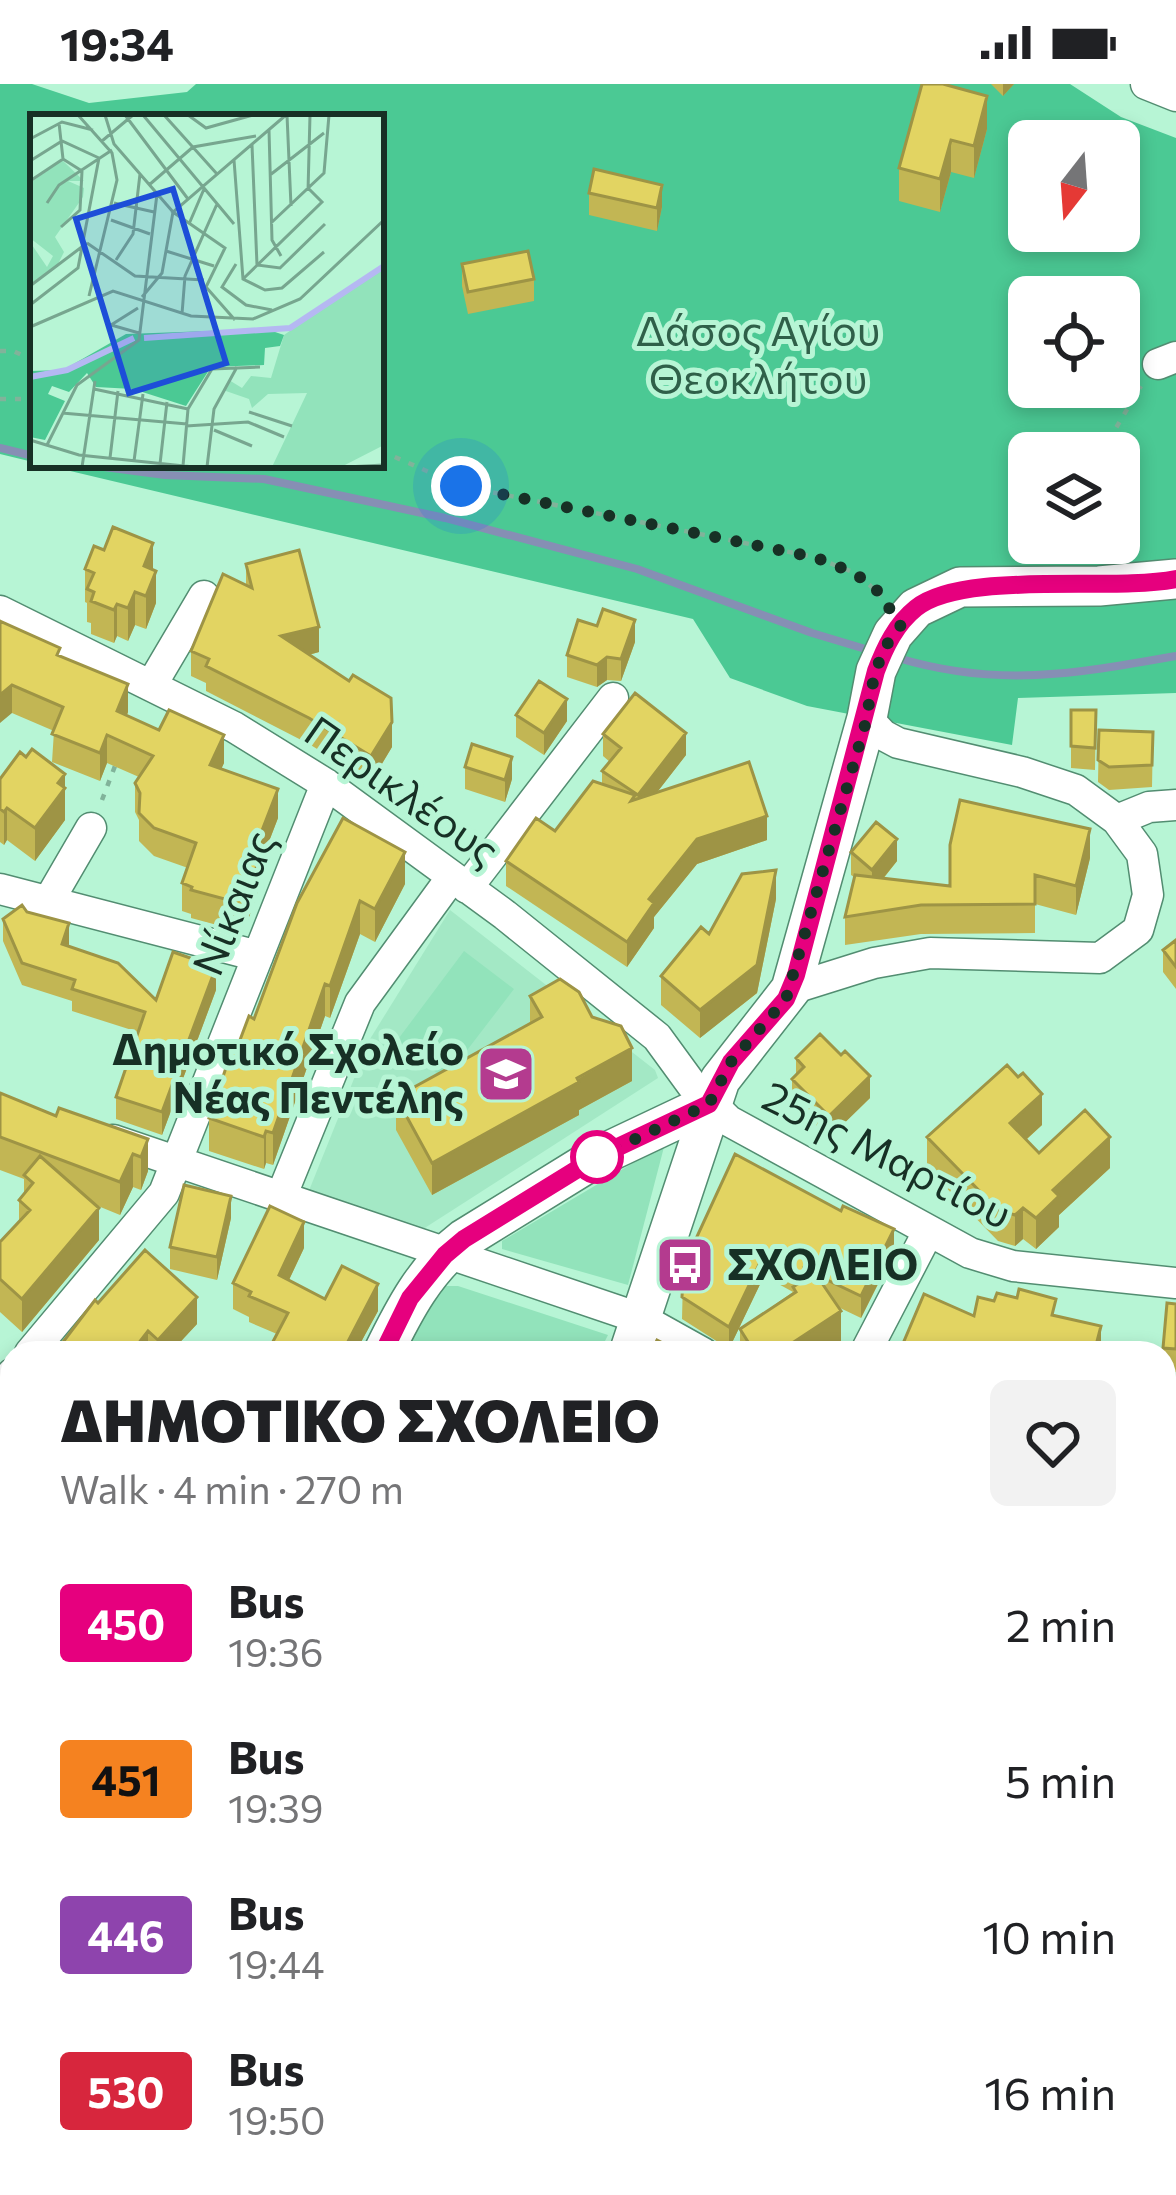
<!DOCTYPE html>
<meta charset="utf-8">
<style>
body{margin:0;font-family:Commissioner,sans-serif;background:#f2f2f2;color:#202124;height:100vh;display:flex;flex-direction:column;font-size:45px;white-space:nowrap}
*{box-sizing:border-box;margin:0}
p{font-size:39px;color:#757577}
.icon{flex:none;width:66px;height:66px;fill:none;stroke:currentColor;stroke-width:2;stroke-linecap:round;stroke-linejoin:round}
.map{position:relative;flex:1;overflow:hidden}
.sheet{position:absolute;left:0px;top:1257px;width:1176px;height:855px;display:flex;flex-direction:column;background:#fff;border-radius:36px 36px 0 0;box-shadow:0 6px 18px #0003}
.sheet>*{flex:none}
.badge{padding:0 24px;border-radius:9px;font-size:42px;line-height:78px}
.needle{width:78px;rotate:197deg}
.controls{position:absolute;left:1008px;top:36px;display:grid;gap:24px}
.controls a{display:grid;place-items:center;width:132px;height:132px;border-radius:18px;background:#fff;box-shadow:0 6px 18px #0003;font-size:60px}
.you{position:absolute;width:60px;height:60px;margin:-30px;border:9px solid #fff;border-radius:50%;background:#1a73e8;box-shadow:0 0 0 18px #1a73e833}
.map>.badge{position:absolute;translate:-50% -50%;box-shadow:0 0 0 6px #fff}
.round{display:grid;place-items:center;flex:none;width:126px;height:126px;border-radius:18px;background:#f2f2f2}
.head{display:flex;align-items:center;justify-content:space-between;height:204px;padding:0 60px}
h1{font-size:57px;font-weight:800;line-height:90px}
ul{padding:0;list-style:none}
li{display:flex;align-items:center;gap:36px;height:156px;padding:0 60px}
li div{flex:1}
li b{display:block;font-size:45px}
li em{font-style:normal}
li .badge{min-width:132px;font-weight:700;text-align:center}
.status{display:flex;justify-content:space-between;align-items:center;height:84px;padding:0 60px;background:#fff;direction:ltr}
.status svg{height:33px;fill:currentColor}
.map>svg:first-child{display:block}
.built{fill:#a3e8c5}
.green{fill:#92e3bb}
.forest{fill:#4bc994;fill-rule:evenodd}
.lines{fill:none;stroke-linecap:round;stroke-linejoin:round}
.stream{stroke:#868fb4;stroke-width:8}
.minor-casing{stroke:#528d71;stroke-width:33}
.major-casing{stroke:#528d71;stroke-width:42}
.path{stroke:#81b39a;stroke-width:4.5;stroke-dasharray:6 9;stroke-linecap:butt}
.minor{stroke:#fff;stroke-width:30}
.major{stroke:#fff;stroke-width:39}
.wall{fill:#c2b654}
.shaded-wall{fill:#9e9445}
.building{fill:#e2d462;stroke:#9e9445;stroke-width:3}
.line-casing{stroke:#fff;stroke-width:27}
.line{stroke:#e6007e;stroke-width:18}
.walk{stroke:#173025;stroke-width:12;stroke-dasharray:0 21.6}
.stop-dot{fill:#fff;stroke:#e6007e;stroke-width:6}
.labels{text-anchor:middle;stroke-width:10;stroke-linejoin:round;paint-order:stroke}
.park-label{font-size:42px;fill:#2f6049;stroke:#b7f5d5}
.street-label{font-size:42px;fill:#173025;stroke:#b7f5d5}
.poi-label{font-size:42px;font-weight:bold;fill:#173025;stroke:#b7f5d5;text-anchor:end}
.inset-river{fill:none;stroke:#b5b8f2;stroke-width:6}
.inset-road{fill:none;stroke:#77a68f;stroke-width:3}
.view{fill:#1d4ed8;fill-opacity:0.15;stroke:#1d4ed8;stroke-width:6}
.inset-edge{fill:none;stroke:#173025;stroke-width:6}
</style>
<div class="status"><b>19:34</b><svg viewBox="0 0 49 12"><path d="M0 12V9h3v3zM5 12V6h3v6zM10 12V3h3v9zM15 12V0h3v12zM26 1h20v11H26zM47 4h2v5h-2z"/></svg></div>
<div class="map">
<svg width="1176" height="2111" viewBox="0 0 1176 2111">
<rect width="100%" height="100%" fill="#b7f5d5"/>
<path class="built" d="M450,826L655,986L658,994L420,1147L308,1109L370,955Z"/>
<path class="green" d="M464,867L514,905L445,995L396,958Z
M660,1063H664L628,1201L502,1165V1157Z
M433,1202H458L608,1251L599,1269H400Z"/>
<path class="forest" d="M0,0H32L89,19L187,8L196,0H1070L1121,33L1176,54V609L1018,614L1012,661L807,622L730,594L693,535L45,381H381V33H33V378L0,370ZM1029,57H1119V147H1029ZM1029,213H1119V303H1029ZM1029,369H1119V459H1029Z"/>
<g class="lines">
<path class="stream" d="M0,364L33,372
M89,381L165,391L264,395L445,434L637,485L812,549L872,567
M898,574C998,604 1075,590 1176,572"/>
<g class="minor-casing">
<path id="minor" d="M1146,0L1176,12
M1158,280L1176,273
M0,527L234,643L326,700L505,831L657,953L692,1001L729,1037L970,1169L1013,1182L1176,1199
M152,600L204,512
M1117,736L1149,723L1176,721
M467,804L613,614
M0,805L258,872
M48,818L91,744
M791,905L874,879L930,869L1100,874L1138,846L1148,811L1142,770L1117,736L1076,706L1022,688L898,659L883,651L867,634
M113,1056L642,1235L703,1269
M281,1113L360,919L452,793
M30,1269L164,1109L326,700
M865,1269L928,1148
M0,1304L12,1290
M1164,1414L1176,1397
M0,1567L12,1559
M0,1754L12,1772
M1164,1765L1176,1748
M0,1892L12,1887
M1164,1980L1176,1979
M604,2100L621,2111
M439,2111L443,2100
M722,2111L728,2100
M955,2111L962,2100"/>
</g>
<g class="major-casing">
<path id="major" d="M383,1269C404,1226 425,1185 464,1155L597,1073L709,1020
M629,1269L720,996L791,905L867,634L876,587L893,550L916,524L960,503L1099,502L1176,495
M186,2100L191,2111"/>
</g>
<path class="path" d="M0,267H13L33,276
M0,315H33
M381,367L461,402L814,473L858,490L881,512
M1101,369L1141,302
M1022,467L1036,459
M102,716L115,682
M859,2100L876,2111"/>
<use href="#minor" class="minor"/>
<use href="#major" class="major"/>
</g>
<path class="wall" d="M991,0H1014L1003,12Z
M987,12V45L974,94L951,88L940,128L899,117V84Z
M589,109L662,123L657,147L589,131Z
M462,180L534,195V217L468,230L462,202Z
M246,480L319,568L309,571L392,663L371,698L309,660L206,607V599L191,592V567L246,501Z
M85,485H153L156,519L146,545L135,541L128,557L117,552L114,559L91,550V539L87,538V519L85,518Z
M0,537L60,572L128,628L127,631L224,679L221,685L278,734L263,773V793L248,836L237,832L232,845L191,834V830L182,827V799L188,784L154,772L139,757V736L135,728V699L139,693L107,679L100,697L52,678L54,647L12,629Z
M597,542L635,558L621,597L607,596L597,603L567,593V571Z
M1071,626H1096L1095,686L1071,684Z
M516,631L567,637L544,671L516,653Z
M1099,646L1153,648L1152,703L1109,706L1098,698Z
M603,650L686,671L657,708L767,756L697,780L654,833V844L627,883L506,802V777L555,747L602,701V687L610,678L603,672Z
M26,673L65,690V736L35,777L7,756L4,761L0,758V695Z
M465,683L512,695L505,718L465,705Z
M851,768L897,777L883,795L950,802L1090,774L1076,831L1035,820V849L921,850L845,861V833L854,793L851,791Z
M405,800L375,858L360,850L330,934L325,932L273,1081L266,1079L264,1085L209,1067V1034L237,964L254,935L297,819Z
M776,815L757,909L700,954L661,921V892L709,850Z
M27,828L69,862L156,916L216,906L162,1051L116,1035V1013L138,948L72,927V917L22,901L3,857V835Z
M1176,856V905L1163,888V866Z
M530,912L592,933L632,997L579,1026V1031L432,1111L396,1046V1013L530,939Z
M796,974L870,1014L829,1054L792,1017V995L796,991Z
M0,1009L56,1032L148,1055V1087L141,1106L133,1103L120,1131L98,1122L99,1156L22,1248L0,1228V1158L19,1138V1116L24,1110V1095L0,1086Z
M1042,1041L1026,1056L1039,1069L1110,1084L1059,1131V1143L1036,1165L1023,1155L1015,1162L998,1157L927,1084V1053Z
M231,1134L217,1196L170,1185V1163Z
M694,1159L894,1168L861,1234L838,1223L841,1260L827,1269H740V1245L793,1208L764,1192L729,1265L682,1235L683,1194Z
M304,1164L289,1196L325,1215L378,1227L355,1269H267L277,1250L249,1238V1233L233,1225V1199Z
M98,1219L197,1240L170,1269H60V1262Z
M1176,1220V1288L1164,1286L1163,1264Z
M0,1320L12,1327V1399L0,1387Z
M1176,1480V1708L1171,1704L1164,1716V1500Z
M12,1667V1707L8,1702V1670Z
M1164,1798H1176V1957H1171L1164,1914Z
M12,1901V2100L6,1961L0,1946V1906Z
M232,2100H308L302,2111H232Z
M644,2100H690L685,2111H667Z
M895,2100H934L928,2111H914Z"/>
<path class="shaded-wall" d="M1003,0H1014L1003,12Z
M987,12V45L974,94V62Z
M951,56V88L940,128V95Z
M662,101V123L657,147V124Z
M1077,303H1101L1077,313Z
M153,459V492L144,514V482Z
M156,487V519L146,545V512Z
M135,508V541L128,557V524Z
M117,520V552L114,559V526Z
M635,536V558L621,597V575Z
M319,543V568L281,578V552Z
M607,573V596L597,603V581Z
M128,600V628L117,655V627Z
M12,601V629L0,639V611Z
M567,615V637L544,671V649Z
M392,638V663L371,698V672Z
M686,649V671L638,733V711Z
M107,651V679L100,697V669Z
M224,651V679L210,709V681Z
M512,673V695L505,718V696Z
M65,690V736L35,777V744L58,699Z
M278,705V734L263,773V793L248,836V807L256,762Z
M7,724V756L4,761V728Z
M767,732V756L697,780L654,833V844L627,883V858L649,815L697,755Z
M1090,745V774L1076,831V802Z
M897,755V777L872,808V786Z
M405,768V800L375,858V825Z
M776,786V815L757,909L700,954V926Z
M237,804V832L232,845V817Z
M360,817V850L330,934V902Z
M69,839V861L62,860Z
M216,883V906L162,1051V1028Z
M325,900V932L273,1081V1049Z
M632,964V997L579,1026V1031L432,1111V1079Z
M870,992V1014L829,1054V1032Z
M1042,1010V1041L1010,1070V1039Z
M266,1047V1079L264,1085V1053Z
M1110,1053V1084L1059,1131V1143L1036,1165V1134L1053,1106Z
M148,1055V1087L141,1106V1073Z
M133,1070V1103L120,1131V1098Z
M231,1112V1134L217,1196V1173Z
M99,1124V1156L22,1248V1215Z
M1023,1124V1155L1015,1162V1131Z
M304,1138V1164L279,1217V1191Z
M894,1145V1168L861,1234V1212Z
M764,1170V1192L729,1265V1243Z
M378,1200V1227L355,1269H342Z
M197,1213V1240L170,1269H158V1256Z
M841,1227V1260L827,1269H777Z
M1101,1242V1269H1094Z
M148,1247V1269H131Z
M12,1492V1518L0,1527V1502Z
M12,1617V1639L1,1647V1625Z
M1171,1682V1704L1164,1716V1694Z
M12,1821V1852L0,1857V1826Z
M1176,2068V2096L1157,2111H1125L1136,2100H1164V2077Z
M295,2100H308L302,2111H290Z
M401,2100H412L407,2111H396Z
M681,2100H690L685,2111H681Z
M824,2100H828V2111H818Z
M924,2100H934L928,2111H924Z
M1048,2100H1066L1059,2111H1042Z"/>
<path class="building" d="M922,0H943L987,12L974,62L951,56L940,95L899,84Z
M594,85L662,101L657,124L589,109Z
M528,167L534,195L468,208L462,180Z
M113,443L153,459L144,482L156,487L146,512L135,508L128,524L117,520L114,526L91,517L94,508L87,505L94,489L85,485L94,462L104,466Z
M299,466L319,543L281,552L349,597L353,591L391,614L392,638L371,672L309,634L206,582L209,575L191,567L223,490L252,504L246,480Z
M603,525L635,536L621,575L607,573L597,581L567,571L578,536L597,542Z
M0,537L60,564L57,571L128,600L117,627L159,646L169,626L224,651L210,681L278,705L256,762L263,764L248,807L237,804L232,817L191,806L192,803L182,799L196,759L154,744L139,729L140,709L135,699L153,672L107,651L100,669L52,650L63,623L12,601L0,611Z
M539,597L567,615L544,649L516,631Z
M635,609L686,649L638,711L602,687L621,664L603,650Z
M1071,626H1096L1095,664L1071,662Z
M1099,646L1153,648L1152,681L1109,683L1098,676Z
M472,660L512,673L505,696L465,683Z
M32,665L65,690L58,699L65,704L35,744L7,724L4,728L0,725V695L20,668L26,673Z
M749,678L767,732L697,755L649,815L654,819L627,858L506,777L536,734L555,747L593,697L635,711L631,717Z
M960,716L1090,745L1076,802L1035,791V820L921,821L845,833L855,791L950,802V761Z
M343,734L405,768L375,825L360,817L330,902L325,900L273,1049L266,1047L264,1053L209,1034L233,963L237,964L249,932L254,935L297,819Z
M876,738L897,755L872,786L851,768Z
M776,786L757,881L700,926L661,892L701,843L709,850L742,790Z
M22,821L27,828L69,839L62,860L118,879L156,916L173,868L216,883L162,1028L116,1013L145,928L72,905L75,896L22,879L3,835Z
M1176,856V883L1163,866Z
M560,895L579,908L592,933L621,942L632,964L577,994L579,998L432,1079L396,1013L542,933L530,912Z
M820,950L841,971L845,967L870,992L829,1032L792,995L804,983L796,974Z
M1007,981L1018,993L1023,989L1042,1010L1010,1039L1039,1069L1085,1026L1110,1053L1053,1106L1059,1112L1036,1134L1023,1124L1015,1131L998,1126L927,1053Z
M0,1009L56,1032L59,1024L148,1055L141,1073L133,1070L120,1098L0,1053Z
M735,1070L841,1127L843,1122L894,1145L861,1212L806,1186L810,1192L808,1194L764,1170L729,1243L682,1213L683,1194L694,1159Z
M40,1072L99,1124L22,1215L0,1195V1158L30,1126L19,1116L33,1099L24,1091Z
M184,1101L231,1112L217,1173L170,1163Z
M270,1122L304,1138L279,1191L325,1215L342,1182L378,1200L342,1269H267L288,1229L249,1212L251,1208L233,1199Z
M145,1166L197,1213L158,1256L148,1247L131,1269H70L60,1262L95,1216L98,1219Z
M815,1189L841,1227L777,1269H755L740,1245L796,1208L793,1203Z
M1019,1205L1056,1215L1052,1231L1101,1242L1094,1269H899L924,1210L974,1232L978,1213L994,1217L997,1209L1017,1214Z
M1167,1219L1176,1220V1265L1163,1264Z
M657,1256L682,1269H651Z
M2,1318L12,1327V1374L0,1362V1320Z
M12,1433V1492L0,1502V1442Z
M1176,1480V1685L1171,1682L1164,1694V1655L1168,1649L1164,1647V1500Z
M12,1560V1617L1,1625L0,1568Z
M0,1777L6,1791L12,1789V1821L0,1826Z
M1164,1798H1176V1928H1171L1164,1885Z
M12,1901V1951L0,1921V1906Z
M12,1958V2100H127L132,2111H0V1963Z
M1164,2037L1176,2051V2068L1164,2077Z
M237,2100H295L290,2111H242Z
M344,2100H401L396,2111H331L342,2107Z
M468,2100H601L605,2102L602,2111H463Z
M754,2100H824L818,2111H748Z
M975,2100H1048L1042,2111H969Z
M1078,2100H1136L1125,2109L1118,2101L1111,2111H1064Z"/>
<g class="lines">
<g class="line-casing">
<path id="line" d="M383,1269L410,1214L445,1171L464,1155L597,1073L709,1020L731,978L786,915L796,891L876,587C885,563 896,540 916,524C963,486 1109,508 1176,495"/>
</g>
<use href="#line" class="line"/>
<path class="walk" d="M461,402L814,473C839,483 867,491 884,515C891,525 891,532 901,541C878,566 871,601 867,634L786,915L731,978L709,1020L597,1073"/>
</g>
<defs>
<g id="school-square" transform="scale(3)"><rect x="-9" y="-9" width="18" height="18" rx="4" fill="#b43b8f" stroke="#b7f5d5"/><path d="M0-5L7-2L0 1L-7-2ZM-4 1L0 2.5L4 1V4Q0 6-4 4Z" fill="#fff"/></g>
<g id="bus-square" transform="scale(3)"><rect x="-9" y="-9" width="18" height="18" rx="4" fill="#b43b8f" stroke="#b7f5d5"/><path d="M-5-6H5V4H4V6H2V4H-2V6H-4V4H-5ZM-3.5-4V0h7V-4ZM-3.5 1.2v1.5H-2V1.2ZM2 1.2v1.5H3.5V1.2Z" fill="#fff"/></g>
</defs>
<g fill-rule="evenodd">
<use href="#school-square" x="506" y="990"/>
<use href="#bus-square" x="685" y="1181"/>
</g>
<circle class="stop-dot" cx="597" cy="1073" r="24"/>
<g class="labels">
<g class="park-label">
<text x="758" y="262">Δάσος Αγίου<tspan x="758" dy="48">Θεοκλήτου</tspan></text>
</g>
<g class="street-label">
<text transform="translate(402 707) rotate(35)" y="15">Περικλέους</text>
<text transform="translate(234 819) rotate(-68)" y="15">Νίκαιας</text>
<text transform="translate(887 1071) rotate(27)" y="15">25ης Μαρτίου</text>
</g>
<g class="poi-label">
<text x="464" y="981">Δημοτικό Σχολείο<tspan x="464" dy="48">Νέας Πεντέλης</tspan></text>
<text x="727" y="1196" text-anchor="start">ΣΧΟΛΕΙΟ</text>
</g>
</g>
<g transform="translate(30 30)">
<rect width="354" height="354" fill="#b7f5d5"/>
<path d="M32,46L54,67H38L54,74L53,83L25,123L34,138L28,150L2,169L0,128L17,153L23,142L0,124V69ZM354,151V331L311,353H242L277,279L238,280L222,294L219,285L193,276L199,266L212,274L221,262L241,264L254,221Z" fill="#92e3bb"/>
<path d="M236,215L254,221L250,232L235,234L234,251L181,253L156,292L103,275L66,273L57,259L39,278L22,272L18,280L35,287L15,326L0,323V257L33,256L96,220Z" fill="#4bc994"/>
<path class="inset-river" d="M114,224L260,214L354,152M0,263L37,256L104,224"/>
<path class="inset-road" d="M48,1L82,39L87,66L59,182M75,1L84,30L143,98L132,159L112,183M95,1L158,85M113,1L204,110M134,1L187,60M158,1L176,14L223,1M257,1L261,92M29,9L33,45M239,16L242,126L251,142M0,25L32,8L63,16M72,27L103,1M222,31L227,151L250,154L295,110M204,46L213,165L235,176L252,174L294,138M0,47L32,27L69,44M240,61L294,19M0,67L33,45L52,57L50,96L31,113M119,71L163,33L226,22M278,77L280,1M17,89L29,71L82,36M84,89L124,98M81,106L120,120M241,109L294,59L299,1M159,110L174,75M57,129L105,162L174,166M136,137L184,152M86,146L103,120L110,60M206,150L192,173L216,191L242,196M213,165L292,88L279,75M0,172L57,129M0,191L48,154L69,44M108,194L81,211L109,219M152,200L155,162L187,90M205,206L176,173L195,134L143,98L256,1M0,213L83,177L161,202L223,205L270,185L354,106M64,275L158,295M219,298L262,312M32,299L157,310M156,312L218,308L254,323M184,316L222,332M0,326L49,341L164,353M17,331L47,271L109,226L127,80M80,344L88,277M104,347L113,280M130,350L137,288M153,352L158,295L182,255L230,253M52,353L65,267M177,353L184,295L207,253M316,353L354,351"/>
<path class="view" d="M143,75L196,249L99,279L46,105Z"/>
<rect width="354" height="354" class="inset-edge"/>
</g>
</svg>
<div class="controls">
<a><svg class="needle" viewBox="-14 -14 28 28"><path d="M0-13l5 13h-10z" fill="#e53935"/><path d="M0 13l5-13h-10z" fill="#757577"/></svg></a>
<a><svg class="icon" aria-label="locate" viewBox="0 0 24 24"><circle cx="12" cy="12" r="6"/><path d="M12 2v4M12 18v4M2 12h4M18 12h4"/></svg></a>
<a><svg class="icon" aria-label="layers" viewBox="0 0 24 24"><path d="M12 4l9 5-9 5-9-5zM3 14l9 5 9-5"/></svg></a>
</div>
<div class="you" style="left:461px;top:402px"></div>
<section class="sheet">
<div class="head"><div><h1>ΔΗΜΟΤΙΚΟ ΣΧΟΛΕΙΟ</h1><p>Walk · 4 min · 270 m</p></div><a class="round"><svg class="icon" aria-label="heart" viewBox="0 0 24 24"><path d="M12 20l-8-8c-3-5 5-10 8-4 3-6 11-1 8 4z"/></svg></a></div>
<ul>
<li><span class="badge" style="background:#e6007e;color:#fff">450</span><div><b>Bus</b><p>19:36</p></div><em>2 min</em></li>
<li><span class="badge" style="background:#f58220;color:#111">451</span><div><b>Bus</b><p>19:39</p></div><em>5 min</em></li>
<li><span class="badge" style="background:#8e44ad;color:#fff">446</span><div><b>Bus</b><p>19:44</p></div><em>10 min</em></li>
<li><span class="badge" style="background:#d7263d;color:#fff">530</span><div><b>Bus</b><p>19:50</p></div><em>16 min</em></li>
</ul>
</section>
</div>
